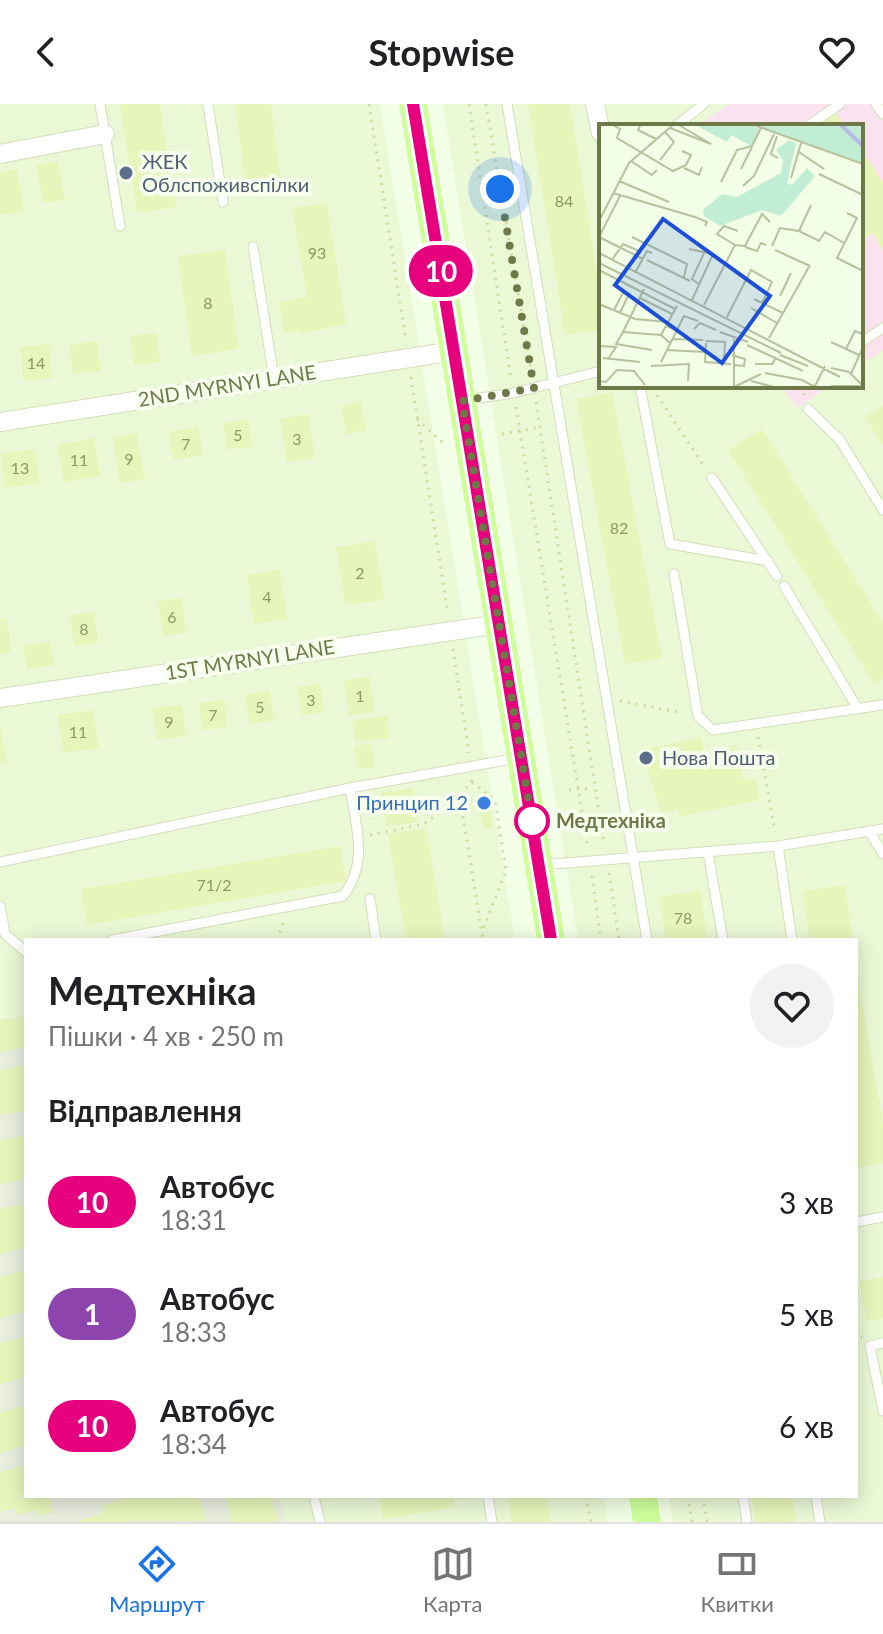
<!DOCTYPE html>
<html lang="uk">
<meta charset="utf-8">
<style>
body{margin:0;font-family:Lato,sans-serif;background:#f2f2f2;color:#202124;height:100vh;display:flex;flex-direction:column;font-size:30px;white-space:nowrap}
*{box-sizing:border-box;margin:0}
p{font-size:26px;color:#757577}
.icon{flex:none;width:44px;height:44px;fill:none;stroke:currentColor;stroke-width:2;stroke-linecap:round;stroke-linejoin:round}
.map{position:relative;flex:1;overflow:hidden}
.details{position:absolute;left:24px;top:834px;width:834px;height:560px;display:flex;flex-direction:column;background:#fff;border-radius:0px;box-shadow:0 4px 20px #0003}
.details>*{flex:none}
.badge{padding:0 16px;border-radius:26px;font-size:28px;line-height:52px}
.you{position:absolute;width:40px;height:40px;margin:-20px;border:6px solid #fff;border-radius:50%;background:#1a73e8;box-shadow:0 0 0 12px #1a73e833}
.map>.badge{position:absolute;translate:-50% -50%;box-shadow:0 0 0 4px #fff}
h2{padding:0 24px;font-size:30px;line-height:72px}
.round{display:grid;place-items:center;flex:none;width:84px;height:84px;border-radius:42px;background:#f2f2f2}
.headline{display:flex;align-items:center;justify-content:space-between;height:136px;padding:0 24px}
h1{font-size:38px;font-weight:700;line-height:60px}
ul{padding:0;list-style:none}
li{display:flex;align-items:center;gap:24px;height:112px;padding:0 24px}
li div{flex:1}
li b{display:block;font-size:30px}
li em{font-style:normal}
li .badge{min-width:88px;font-weight:700;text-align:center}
header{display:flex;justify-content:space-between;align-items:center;height:104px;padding:0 24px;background:#fff;font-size:36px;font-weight:700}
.dock{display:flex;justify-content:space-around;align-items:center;height:112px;border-top:2px solid #e0e0e0;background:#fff;font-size:22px;color:#757577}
.dock a{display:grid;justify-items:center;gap:4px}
.dock .selected{color:#1a73e8}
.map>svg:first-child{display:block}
.residential{fill:#eaf8d6;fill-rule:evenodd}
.industrial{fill:#e9eedf}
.education{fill:#fae2ee}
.building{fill:#e7f5bb}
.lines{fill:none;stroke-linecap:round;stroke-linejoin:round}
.lane-casing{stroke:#d4deba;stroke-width:11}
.street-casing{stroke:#d4deba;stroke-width:20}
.primary-casing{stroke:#fff;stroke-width:30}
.path{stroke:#ccdb9d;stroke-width:3;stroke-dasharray:2 6;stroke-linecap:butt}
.lane{stroke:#fff;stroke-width:9}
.street{stroke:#fff;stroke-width:18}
.primary{stroke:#cfff9b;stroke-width:28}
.line-casing{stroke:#fff;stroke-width:18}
.line{stroke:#e6007e;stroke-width:12}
.walk{stroke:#6f7948;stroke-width:8;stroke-dasharray:0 14.4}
.service-dot{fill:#5c6f8a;stroke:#f7ffed;stroke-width:3}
.shop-dot{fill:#3f7fe0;stroke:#f7ffed;stroke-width:3}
.stop-dot{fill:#fff;stroke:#e6007e;stroke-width:4}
.labels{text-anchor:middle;stroke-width:8;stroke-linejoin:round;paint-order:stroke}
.number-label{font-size:16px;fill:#8d9865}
.service-label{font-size:20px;fill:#4e5e75;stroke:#f7ffed;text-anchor:start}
.street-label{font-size:20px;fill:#6f7948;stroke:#f7ffed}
.shop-label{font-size:20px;fill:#366cbe;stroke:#f7ffed;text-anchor:end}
.stop-label{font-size:20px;font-weight:bold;fill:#6f7948;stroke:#f7ffed;text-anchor:start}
.inset-river{fill:none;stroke:#b8b8e9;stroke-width:4}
.inset-road{fill:none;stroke:#b6c19d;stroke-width:2}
.view{fill:#1d4ed8;fill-opacity:0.15;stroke:#1d4ed8;stroke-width:4}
.inset-edge{fill:none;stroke:#6f7948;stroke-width:4}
</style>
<header><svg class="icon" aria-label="back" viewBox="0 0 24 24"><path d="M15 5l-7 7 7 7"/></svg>Stopwise<svg class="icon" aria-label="heart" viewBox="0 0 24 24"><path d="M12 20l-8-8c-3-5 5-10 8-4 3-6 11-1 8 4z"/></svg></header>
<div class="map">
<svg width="883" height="1418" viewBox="0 0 883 1418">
<rect width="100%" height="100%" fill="#f2fee5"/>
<path class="residential" d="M0,0H380L515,836H26V911L0,914Z
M443,0H883V1418H673L668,1392H856V836H578ZM601,22H861V282H601Z
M278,1392H604L608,1418H285Z"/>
<path class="industrial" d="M26,911V1392H278L285,1418H0V915Z"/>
<path class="education" d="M729,0H883V246L861,261V22H697Z
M782,282H830L797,304Z"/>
<path class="building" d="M120,0H160L176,103L137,109Z
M235,0H271L282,87L247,91Z
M528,0H570L601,194V225L565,231Z
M834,6L845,22H812Z
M861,46L883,78V146L872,129L861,137Z
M58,58L65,96L43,99L36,61Z
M17,65L24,107L0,111V68Z
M327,99L346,220L300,230V227L284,229L279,198L307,193L292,104Z
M225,146L239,245L192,252L178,152Z
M157,229L160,258L134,261L130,232Z
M97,237L101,266L73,270L69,241Z
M49,240L52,274L24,277L20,243Z
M612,288L662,554L625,560L576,295Z
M361,298L366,326L346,330L341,302Z
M883,302V342L865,313Z
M308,310L315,354L287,358L280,315Z
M248,315L253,342L227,346L223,320Z
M198,323L203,351L174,356L168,328Z
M762,325L883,519V574L874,580L728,346Z
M137,330L145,375L120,379L113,334Z
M94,334L100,372L64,378L57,341Z
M35,345L40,379L5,384L0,350Z
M375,437L384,496L345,501L336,443Z
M280,466L287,515L254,520L247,471Z
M182,494L186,529L163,532L158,497Z
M94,508L98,539L74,542L70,511Z
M0,515H7L11,548L0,550Z
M50,538L54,561L27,565L23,542Z
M370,573L375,608L349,611L344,576Z
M320,580L324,608L302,611L297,583Z
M270,587L274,616L250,620L245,591Z
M225,596L227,623L202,626L199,599Z
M182,601L186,632L157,636L152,604Z
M93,606L99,644L63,649L58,611Z
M387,611L389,634L355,638L352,617Z
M0,621L7,659L0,660Z
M701,633L706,656L719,654L716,645L736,641L744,676L755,674L760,696L680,713L678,705L661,709L642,646Z
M371,640L375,663L357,665L354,642Z
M413,684L418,718L386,723L381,689Z
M488,694L493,723L483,724L478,695Z
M426,724L445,836H406L388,730Z
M340,742L346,777L87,821L81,785Z
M845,781L853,836H810L802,787Z
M700,786L708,836H666L659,793Z
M856,863L883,1020V1059L856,1064Z
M26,911V943L0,948V916Z
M26,961V1007L0,1011V966Z
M26,1031V1075L0,1080V1036Z
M26,1099V1143L0,1150V1105Z
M26,1166V1207L0,1214V1173Z
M883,1173V1214L867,1217L859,1178Z
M26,1232V1273L0,1280V1239Z
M26,1301V1341L0,1349V1309Z
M26,1361V1392H58L50,1395L53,1408L37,1412L36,1406L17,1411L15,1404L0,1408V1368Z
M134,1392H199L206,1417L76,1418L104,1409L102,1401Z
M225,1392H272L279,1418H232Z
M379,1392H453L455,1403L383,1415Z
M508,1392H546L551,1418H512Z
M751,1392H792L797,1418H755Z"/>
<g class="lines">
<g class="lane-casing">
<path id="lane" d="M100,0L120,122
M208,0L223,98
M507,0L647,836
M876,0L883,10
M676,22L704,0
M808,22L840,0
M253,143L274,275
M861,238L883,224
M640,282L670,440L768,457
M466,296L513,289L601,267
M808,305L840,336L883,406
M712,374L777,472
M674,470L698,612L713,626L882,601
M784,482L858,605
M869,727L883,750
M778,742L792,836
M708,748L723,836
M0,758L350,684L518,654
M541,761L778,742L883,725
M370,795L376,836
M0,802L5,830L26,848
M112,836L343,792C369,759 356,722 350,684
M856,1118L883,1113
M883,1239L870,1242L883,1307
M314,1392L320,1418
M488,1392L492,1418
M743,1392L747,1418
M816,1392L820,1418"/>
</g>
<g class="street-casing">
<path id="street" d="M595,0L601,29
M0,50L105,30
M0,318L454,247
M0,594L499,520"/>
</g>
<g class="primary-casing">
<path id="primary" d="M413,0L551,836
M643,1392L647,1418"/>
</g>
<path class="path" d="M369,0L406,237
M469,0L511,275
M486,0L532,271
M411,273L448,510
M800,282L805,294
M657,291L705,364
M536,298L604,741
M516,303L588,745
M417,315L443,339
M502,330L540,323
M453,545L469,649
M620,597L683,609
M758,633L775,728
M472,676L460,693L483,836
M472,678L495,696L506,767L483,825
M569,686L593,684
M370,731L424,720L460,693
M609,769L619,836
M592,772L601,836
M277,836L284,817
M856,1226L862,1233
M586,1392L591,1418
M688,1392L692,1418
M703,1392L707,1418"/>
<use href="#lane" class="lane"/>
<use href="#street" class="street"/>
<use href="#primary" class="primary"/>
</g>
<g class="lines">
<g class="line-casing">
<path id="line" d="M413,0L551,836"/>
</g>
<use href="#line" class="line"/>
<path class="walk" d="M500,85L534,284L462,297L532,717"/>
</g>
<g class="service-dot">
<circle cx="126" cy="69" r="8"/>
<circle cx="646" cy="654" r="8"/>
</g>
<circle class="shop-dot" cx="484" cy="699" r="8"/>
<circle class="stop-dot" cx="532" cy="717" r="16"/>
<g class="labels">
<g class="number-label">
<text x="564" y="103">84</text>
<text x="317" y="155">93</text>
<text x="208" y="205">8</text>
<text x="36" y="265">14</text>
<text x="238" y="337">5</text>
<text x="297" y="341">3</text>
<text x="186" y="346">7</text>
<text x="129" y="361">9</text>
<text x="79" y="362">11</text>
<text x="20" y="370">13</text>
<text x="619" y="430">82</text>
<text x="360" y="475">2</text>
<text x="267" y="499">4</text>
<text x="172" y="519">6</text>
<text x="84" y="531">8</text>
<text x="360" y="598">1</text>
<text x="311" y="602">3</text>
<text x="260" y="609">5</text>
<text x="213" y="617">7</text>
<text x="169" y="624">9</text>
<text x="78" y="634">11</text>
<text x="214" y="787">71/2</text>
<text x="683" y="820">78</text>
</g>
<g class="service-label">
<text x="142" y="65">ЖЕК<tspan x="142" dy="23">Облспоживспілки</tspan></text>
<text x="662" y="661">Нова Пошта</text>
</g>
<g class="street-label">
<text transform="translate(227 282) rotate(-9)" y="7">2ND MYRNYI LANE</text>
<text transform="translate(250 556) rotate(-9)" y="7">1ST MYRNYI LANE</text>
</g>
<g class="shop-label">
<text x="468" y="706">Принцип 12</text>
</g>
<g class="stop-label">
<text x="556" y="724">Медтехніка</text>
</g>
</g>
<g transform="translate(599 20)">
<rect width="264" height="264" fill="#f2fee5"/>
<path d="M95,0H150L160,5L152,22L132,11L128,18ZM153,0H264V39ZM190,16L197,19L188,59L193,61L208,44L216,52L182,92L163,86L121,102L105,92L104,86L123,70L138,73L182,49L184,36L177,26Z" fill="#c2edd5"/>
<path class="inset-river" d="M241,0L263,21"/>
<path class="inset-road" d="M12,0L21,5L18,14L74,47L87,41L92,31L83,27M42,0L39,6L57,15M152,0L264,40M71,4L112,20L78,0M178,12L172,30L179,34M200,28L225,45M61,36L75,18L66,8M32,37L53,51L58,46M85,44L100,51L103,43M142,45L153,23M220,50L264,71M192,54L202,19M20,57L70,78M122,58L138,26L153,22L162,4M144,62L155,52L175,10M14,69L96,93L108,98L106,102M212,81L200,107L220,117L226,108L245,119M248,89L258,94L238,134L264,147M0,97L30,39L75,0M0,113L44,135M0,113L21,72M33,113L88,140L85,153M136,121L118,110L125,102L139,107M173,122L181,104L200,107M146,123L158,127L162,119L167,121M90,125L114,130L93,176M176,126L211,142M0,129L241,253M13,136L24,120L40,127M48,136L91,157M0,139L182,229M0,146L76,185M37,147L48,127L53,129M101,161L93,155L105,129M181,172L192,149M41,174L73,190M155,175L184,189M0,180L36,195L69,198M105,181L136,121L146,122L163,90L171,98M152,184L178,199M15,186L25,167L30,170L21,189M128,193L152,146L173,158L163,179M95,205L101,199L117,206M78,206L85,192L99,197M24,208L45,165M121,208L149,218M170,214L211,141M73,215L104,216M135,215V263M107,217L126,218L125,238M232,218L260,231M71,219L62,211L78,182M107,219L106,238L132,240M148,221L204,247M0,222L17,223L9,235M247,225L256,207L264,210M53,226L17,220L24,208L62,211M67,226L106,228M133,231L146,235L145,242L136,241M181,231L209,242M4,234L41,238M62,238L78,206L67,202M156,240H173L177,234M52,242L90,240L89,257M232,244L250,248L264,262M166,249L203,256L216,263M252,250L264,223M0,257L7,258L18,246L35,247L46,261M152,257L179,264M232,262H261M135,263L162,250M215,264L226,242"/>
<path class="view" d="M64,95L171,172L123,239L16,161Z"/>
<rect width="264" height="264" class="inset-edge"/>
</g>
</svg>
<div class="you" style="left:500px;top:85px"></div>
<b class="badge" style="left:441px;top:167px;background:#e6007e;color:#fff">10</b>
<section class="details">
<div class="headline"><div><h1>Медтехніка</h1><p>Пішки · 4 хв · 250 m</p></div><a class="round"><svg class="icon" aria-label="heart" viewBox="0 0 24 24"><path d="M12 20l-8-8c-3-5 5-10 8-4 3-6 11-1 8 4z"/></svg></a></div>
<h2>Відправлення</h2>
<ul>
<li><span class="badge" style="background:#e6007e;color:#fff">10</span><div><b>Автобус</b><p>18:31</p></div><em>3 хв</em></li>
<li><span class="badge" style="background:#8e44ad;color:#fff">1</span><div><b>Автобус</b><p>18:33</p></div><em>5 хв</em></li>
<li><span class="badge" style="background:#e6007e;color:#fff">10</span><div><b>Автобус</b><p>18:34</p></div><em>6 хв</em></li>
</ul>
</section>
</div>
<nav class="dock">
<a class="selected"><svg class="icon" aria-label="directions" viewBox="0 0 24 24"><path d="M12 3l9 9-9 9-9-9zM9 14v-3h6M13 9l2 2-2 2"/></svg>Маршрут</a>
<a><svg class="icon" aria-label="map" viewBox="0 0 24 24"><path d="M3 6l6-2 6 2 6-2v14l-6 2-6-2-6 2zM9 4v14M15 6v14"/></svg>Карта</a>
<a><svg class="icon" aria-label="tickets" viewBox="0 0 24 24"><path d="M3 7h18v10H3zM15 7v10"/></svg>Квитки</a>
</nav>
